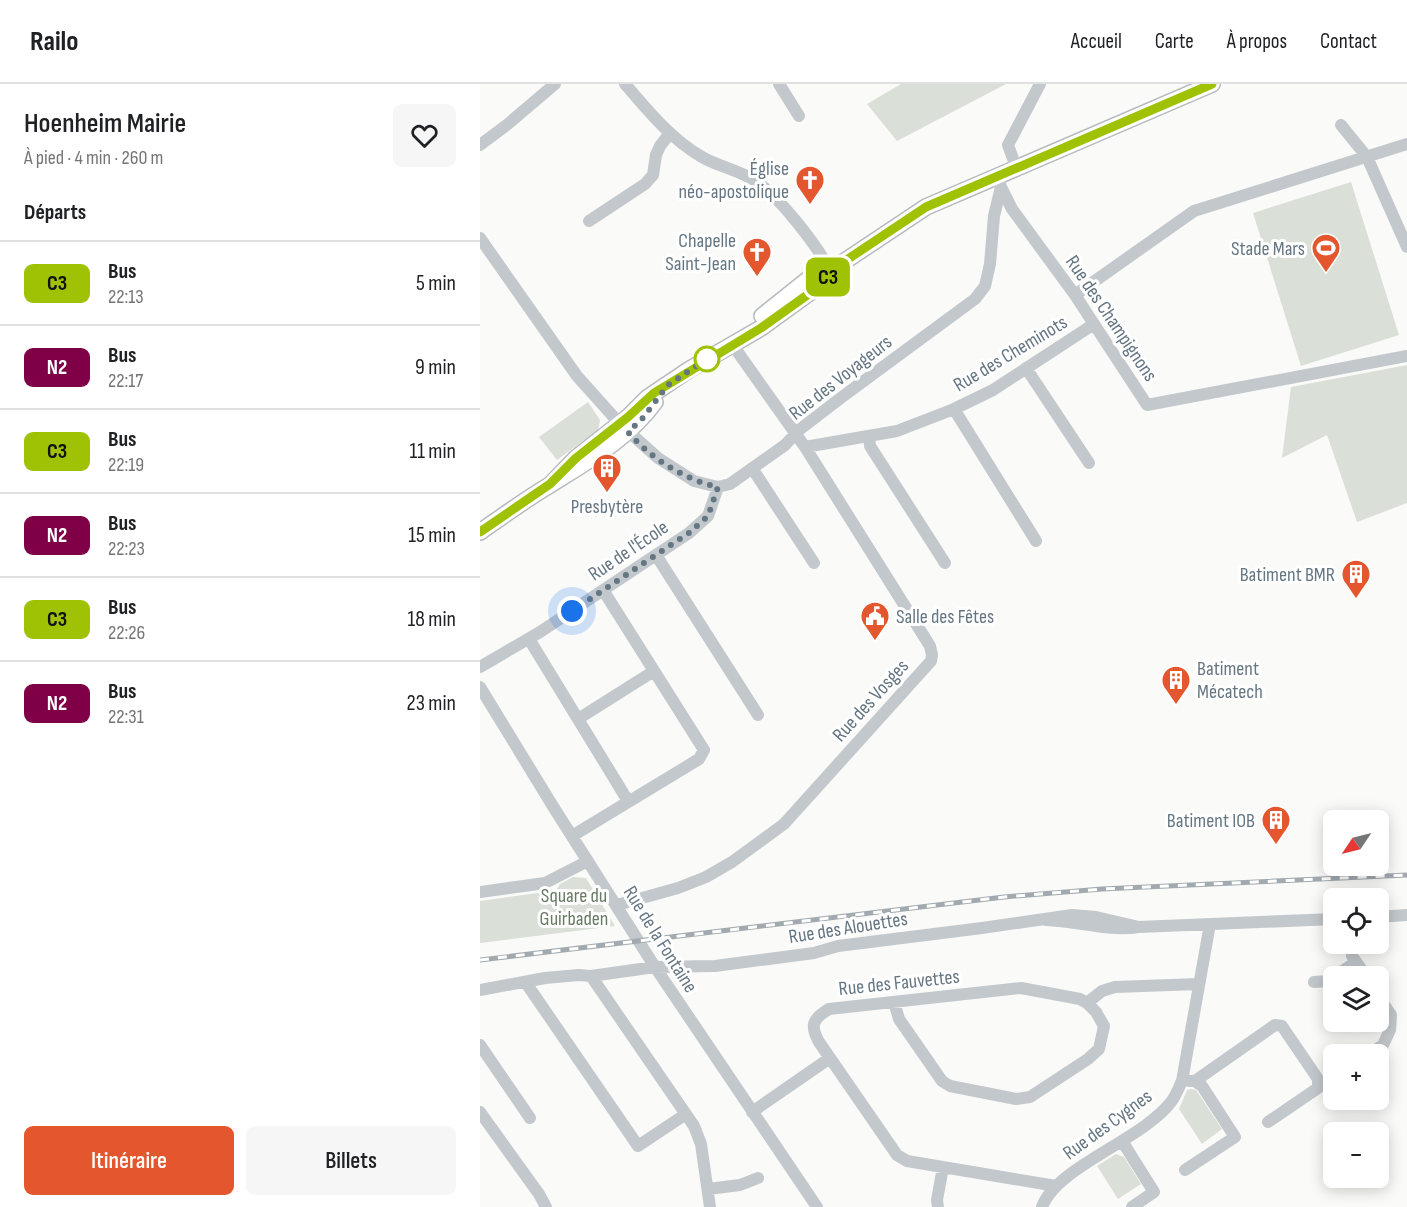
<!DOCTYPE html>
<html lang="fr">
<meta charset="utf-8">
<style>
body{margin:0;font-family:"Sofia Sans Condensed",sans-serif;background:#f6f6f6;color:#202124;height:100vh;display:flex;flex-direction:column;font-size:22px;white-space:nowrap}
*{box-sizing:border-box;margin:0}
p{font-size:20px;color:#757577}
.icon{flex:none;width:33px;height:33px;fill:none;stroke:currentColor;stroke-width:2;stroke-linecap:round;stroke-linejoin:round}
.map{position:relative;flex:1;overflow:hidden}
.side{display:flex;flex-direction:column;background:#fff;width:480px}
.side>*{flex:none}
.badge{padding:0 12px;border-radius:9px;font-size:21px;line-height:39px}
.needle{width:39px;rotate:235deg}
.fabs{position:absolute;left:843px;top:726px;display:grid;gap:12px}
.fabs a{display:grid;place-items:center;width:66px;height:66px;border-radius:9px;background:#fff;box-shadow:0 3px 15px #0003;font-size:30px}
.you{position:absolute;width:30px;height:30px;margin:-15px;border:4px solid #fff;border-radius:50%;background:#1a73e8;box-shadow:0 0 0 9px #1a73e833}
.map>.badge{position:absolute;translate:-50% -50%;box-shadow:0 0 0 3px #fff}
h2{padding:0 24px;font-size:22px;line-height:54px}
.round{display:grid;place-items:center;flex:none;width:63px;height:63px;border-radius:9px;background:#f6f6f6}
.summary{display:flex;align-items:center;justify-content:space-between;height:102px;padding:0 24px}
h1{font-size:28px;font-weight:600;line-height:45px}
.button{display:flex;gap:12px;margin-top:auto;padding:12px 24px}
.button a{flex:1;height:69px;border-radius:9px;background:#e4572e;color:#fff;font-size:24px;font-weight:600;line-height:69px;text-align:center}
.button a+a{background:#f6f6f6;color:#202124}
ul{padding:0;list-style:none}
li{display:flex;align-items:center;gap:18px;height:84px;padding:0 24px;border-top:2px solid #e0e0e0}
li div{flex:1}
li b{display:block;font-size:22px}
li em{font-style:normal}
li .badge{min-width:66px;font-weight:700;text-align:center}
header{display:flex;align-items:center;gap:36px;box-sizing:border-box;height:84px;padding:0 30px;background:#fff;border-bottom:2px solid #e0e0e0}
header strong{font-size:28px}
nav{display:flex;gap:33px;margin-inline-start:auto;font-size:21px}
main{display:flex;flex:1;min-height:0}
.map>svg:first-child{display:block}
.green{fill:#dadfd7}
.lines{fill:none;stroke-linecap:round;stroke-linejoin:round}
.major-casing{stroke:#b5babe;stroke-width:18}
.minor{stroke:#c3c8cc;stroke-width:12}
.major{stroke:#fff;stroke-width:15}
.rail-casing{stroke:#a2aab0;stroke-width:5}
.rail{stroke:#fff;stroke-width:3;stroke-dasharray:9;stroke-linecap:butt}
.line-casing{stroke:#fff;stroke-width:14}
.line{stroke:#9fc204;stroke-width:9}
.walk{stroke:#657683;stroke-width:6;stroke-dasharray:0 10.8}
.stop-dot{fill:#fff;stroke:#9fc204;stroke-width:3}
.labels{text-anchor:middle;stroke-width:6;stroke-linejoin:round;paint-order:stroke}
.poi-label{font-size:20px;fill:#657683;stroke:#fff;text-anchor:end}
.street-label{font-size:20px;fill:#657683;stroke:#fff}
.park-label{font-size:20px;fill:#687a64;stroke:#fff}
</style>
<header>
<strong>Railo</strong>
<nav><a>Accueil</a><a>Carte</a><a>À propos</a><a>Contact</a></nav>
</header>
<main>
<section class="side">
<div class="summary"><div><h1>Hoenheim Mairie</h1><p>À pied · 4 min · 260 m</p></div><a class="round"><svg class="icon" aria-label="heart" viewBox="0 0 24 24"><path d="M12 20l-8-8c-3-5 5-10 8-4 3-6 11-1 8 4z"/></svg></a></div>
<h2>Départs</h2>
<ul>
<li><span class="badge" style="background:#9fc204;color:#111">C3</span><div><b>Bus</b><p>22:13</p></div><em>5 min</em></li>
<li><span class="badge" style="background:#7f0047;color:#fff">N2</span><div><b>Bus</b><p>22:17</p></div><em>9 min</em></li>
<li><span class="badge" style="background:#9fc204;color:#111">C3</span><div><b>Bus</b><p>22:19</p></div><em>11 min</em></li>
<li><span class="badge" style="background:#7f0047;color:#fff">N2</span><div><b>Bus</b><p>22:23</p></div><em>15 min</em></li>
<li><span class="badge" style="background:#9fc204;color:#111">C3</span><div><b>Bus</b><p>22:26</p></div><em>18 min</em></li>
<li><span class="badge" style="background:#7f0047;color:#fff">N2</span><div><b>Bus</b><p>22:31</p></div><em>23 min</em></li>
</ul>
<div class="button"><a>Itinéraire</a><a>Billets</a></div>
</section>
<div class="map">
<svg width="927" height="1123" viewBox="0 0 927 1123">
<rect width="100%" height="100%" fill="#fafaf8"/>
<path class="green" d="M421,0H526L417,57L387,20Z
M871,98L919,251L821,282L773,129Z
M927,281V419L877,438L847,351L802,374L811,303Z
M108,318L120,336L118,346L77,376L59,353Z
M93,793L106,794L135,842L0,859V817L65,808L72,813L80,800Z
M711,1005L716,1006L742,1045L722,1060L699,1025L707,1006Z
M636,1070L644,1073L661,1100L638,1115L617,1082Z"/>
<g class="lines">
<g class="major-casing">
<path id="major" d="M282,232L337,188L350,187
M70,401L96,374L148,333L167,314L210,285L281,244L343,199L350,187L446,123L732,0
M0,448C23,432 46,415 70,401C108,377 148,355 175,318"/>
</g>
<path class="minor" d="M145,0C168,27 191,55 222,73C239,83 260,86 277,98C300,114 338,162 350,187
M299,0L319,32
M861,41L887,73L927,163
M0,61L28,40L75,0
M536,83L528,61L560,0
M521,103L532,125L595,211L667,321L927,272
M109,137L165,100L173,91L176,71L180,62L190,49
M0,154L97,292L140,340L178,374L214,397L238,403L250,400L305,361L319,346L362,313L495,215L505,202L510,180L514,132L521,103L517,91
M595,211L714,127L927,60
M546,284L609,379
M474,325L556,457
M389,352L390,362L465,479
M325,363L417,347L474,325L513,306L614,240
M272,384L334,479
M176,471L278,631
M49,555L148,717
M0,583L60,548L209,449L228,432L238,403
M0,603L74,724L175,883L337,1123
M98,635L174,587
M92,752L219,675L224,666L123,506
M0,808L65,799L108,777
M137,821L198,804L226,793L252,778L304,740L451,577L452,571L450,562L325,363L252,260
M898,833L927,831
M659,843L854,835
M872,860V872L886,892
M111,892L214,1042L221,1060L230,1123
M855,892L876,878
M834,898L849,897L854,894
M46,899L158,1062L206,1030
M0,906L65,894L99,891L111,892L175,883L235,882L334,869L358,862L502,844L592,831L616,833L659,843C628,848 598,837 566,836
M414,918L419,935L462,997L470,1002L536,1015L550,1013L608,975L619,965L624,942L616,928L607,919
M0,961L50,1034
M889,970L903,961L910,946L911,931L898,912
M715,997L795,941L802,942L838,995V1004L788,1038
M0,1028L59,1110L66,1123
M272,1028L350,974
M642,1057L674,1108L652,1123
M705,1086L755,1053L722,1002L715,997H709
M576,1102L427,1077L417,1071L339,958C330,942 332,935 349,925L541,904L600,915L607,919L622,907L635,903L719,900
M228,1105L260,1101L278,1094
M458,1123L457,1116L463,1083
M562,1123C576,1083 662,1056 691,1018C696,1012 699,1003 702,997L730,840"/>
<use href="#major" class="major"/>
<g class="rail-casing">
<path id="rail" d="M0,876L524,813L622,805L927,791"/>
</g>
<use href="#rail" class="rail"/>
</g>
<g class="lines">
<g class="line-casing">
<path id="line" d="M0,448L70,400L96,374L148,333L174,309L281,244L344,199L350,187L446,123L732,0"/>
</g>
<use href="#line" class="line"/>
<path class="walk" d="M92,527L209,449L228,432L238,403C205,396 170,374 148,348L162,335L188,301L227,275"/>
</g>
<defs>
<g id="church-pin" transform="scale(1.5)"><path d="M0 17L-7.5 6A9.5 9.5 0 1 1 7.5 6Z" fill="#e4572e" stroke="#fff"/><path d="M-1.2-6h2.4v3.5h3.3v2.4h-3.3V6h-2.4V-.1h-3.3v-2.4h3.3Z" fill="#fff"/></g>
<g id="stadium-pin" transform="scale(1.5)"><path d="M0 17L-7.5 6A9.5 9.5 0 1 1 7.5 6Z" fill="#e4572e" stroke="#fff"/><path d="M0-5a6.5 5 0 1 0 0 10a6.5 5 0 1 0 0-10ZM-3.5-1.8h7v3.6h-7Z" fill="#fff"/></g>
<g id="building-pin" transform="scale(1.5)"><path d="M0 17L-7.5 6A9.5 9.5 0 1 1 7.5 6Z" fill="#e4572e" stroke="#fff"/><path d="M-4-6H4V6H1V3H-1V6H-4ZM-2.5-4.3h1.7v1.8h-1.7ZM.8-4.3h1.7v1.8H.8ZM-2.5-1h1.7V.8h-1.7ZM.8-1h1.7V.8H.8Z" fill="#fff"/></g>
<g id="civic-pin" transform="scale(1.5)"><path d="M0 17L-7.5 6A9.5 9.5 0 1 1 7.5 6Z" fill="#e4572e" stroke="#fff"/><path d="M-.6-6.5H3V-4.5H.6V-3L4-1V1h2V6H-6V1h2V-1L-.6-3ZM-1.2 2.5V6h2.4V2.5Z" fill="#fff"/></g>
</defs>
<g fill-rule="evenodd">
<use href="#church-pin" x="330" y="96"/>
<use href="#stadium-pin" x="846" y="164"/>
<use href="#church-pin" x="277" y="168"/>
<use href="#building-pin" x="127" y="384"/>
<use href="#building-pin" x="876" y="490"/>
<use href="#civic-pin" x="395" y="532"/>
<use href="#building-pin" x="696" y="596"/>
<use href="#building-pin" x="796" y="736"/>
</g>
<circle class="stop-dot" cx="227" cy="275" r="12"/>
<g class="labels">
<g class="poi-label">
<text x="309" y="91">Église<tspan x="309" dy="23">néo-apostolique</tspan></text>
<text x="256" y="163">Chapelle<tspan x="256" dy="23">Saint-Jean</tspan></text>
<text x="825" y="171">Stade Mars</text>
<text x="127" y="429" text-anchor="middle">Presbytère</text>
<text x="855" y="497">Batiment BMR</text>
<text x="416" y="539" text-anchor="start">Salle des Fêtes</text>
<text x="717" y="591" text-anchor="start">Batiment<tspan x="717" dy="23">Mécatech</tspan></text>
<text x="775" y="743">Batiment IOB</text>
</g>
<g class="street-label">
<text transform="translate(632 234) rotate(56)" y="7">Rue des Champignons</text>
<text transform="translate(530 269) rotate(-31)" y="7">Rue des Cheminots</text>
<text transform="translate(360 293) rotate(-38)" y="7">Rue des Voyageurs</text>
<text transform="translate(148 466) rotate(-34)" y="7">Rue de l'École</text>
<text transform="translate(390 616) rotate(-48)" y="7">Rue des Vosges</text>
<text transform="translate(368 843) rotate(-9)" y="7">Rue des Alouettes</text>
<text transform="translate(181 855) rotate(58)" y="7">Rue de la Fontaine</text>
<text transform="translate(419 898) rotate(-6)" y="7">Rue des Fauvettes</text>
<text transform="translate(627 1040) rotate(-36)" y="7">Rue des Cygnes</text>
</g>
<g class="park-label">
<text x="94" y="818">Square du<tspan x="94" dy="23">Guirbaden</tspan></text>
</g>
</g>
</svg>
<div class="fabs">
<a><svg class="needle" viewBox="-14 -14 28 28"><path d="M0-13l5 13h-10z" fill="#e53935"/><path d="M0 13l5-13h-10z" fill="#757577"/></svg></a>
<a><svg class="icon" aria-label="locate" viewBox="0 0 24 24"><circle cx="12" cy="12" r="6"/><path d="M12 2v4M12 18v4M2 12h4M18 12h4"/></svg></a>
<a><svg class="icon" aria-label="layers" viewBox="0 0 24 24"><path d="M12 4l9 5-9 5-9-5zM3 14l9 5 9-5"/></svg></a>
<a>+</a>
<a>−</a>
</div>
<div class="you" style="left:92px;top:527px"></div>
<b class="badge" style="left:348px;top:193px;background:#9fc204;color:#111">C3</b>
</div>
</main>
